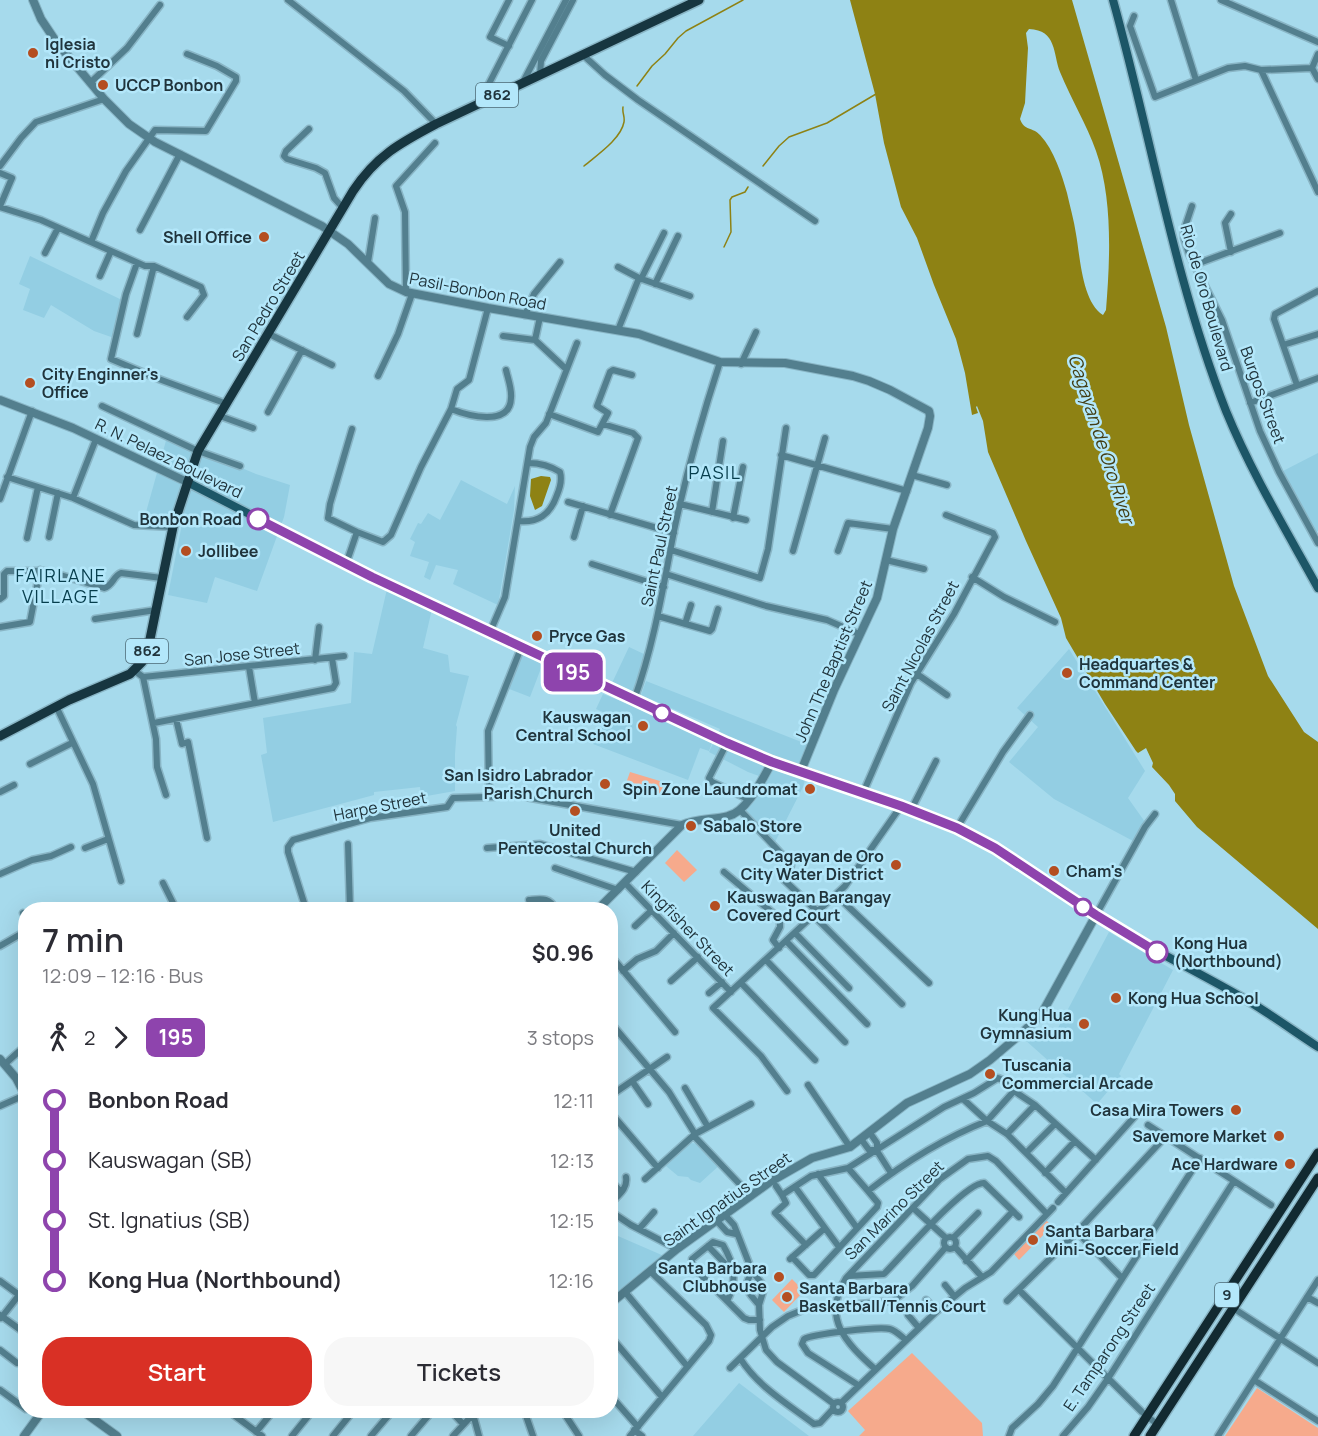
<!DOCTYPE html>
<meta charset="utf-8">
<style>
body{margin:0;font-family:Manrope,sans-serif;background:#f7f7f7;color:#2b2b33;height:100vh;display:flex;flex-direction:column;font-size:22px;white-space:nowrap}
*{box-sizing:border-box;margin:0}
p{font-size:20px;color:#7c7c81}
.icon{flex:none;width:33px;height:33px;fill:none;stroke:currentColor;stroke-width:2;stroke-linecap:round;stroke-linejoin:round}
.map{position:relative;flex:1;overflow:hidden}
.details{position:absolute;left:18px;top:902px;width:600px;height:516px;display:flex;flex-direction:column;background:#fff;border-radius:24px;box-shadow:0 6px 24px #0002}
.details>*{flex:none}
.badge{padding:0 12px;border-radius:9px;font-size:21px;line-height:39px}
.map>.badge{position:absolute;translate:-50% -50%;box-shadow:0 0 0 3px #fff}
.legs{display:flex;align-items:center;gap:9px;height:66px;padding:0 24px;font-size:20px}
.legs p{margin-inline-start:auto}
.head{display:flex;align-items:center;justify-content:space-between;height:102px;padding:0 24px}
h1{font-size:33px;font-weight:600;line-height:45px}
.button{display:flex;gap:12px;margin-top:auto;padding:12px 24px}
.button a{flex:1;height:69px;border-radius:24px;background:#d93025;color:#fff;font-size:24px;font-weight:600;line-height:69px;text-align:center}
.button a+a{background:#f7f7f7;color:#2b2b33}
ul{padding:0 24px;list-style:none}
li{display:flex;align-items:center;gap:21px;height:60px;font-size:22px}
li i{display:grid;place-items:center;width:9px;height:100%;margin:0 8px;background:currentColor}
li i::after{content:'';width:15px;height:15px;margin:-8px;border:4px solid;border-radius:50%;background:#fff}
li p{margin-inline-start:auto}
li:first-child i{background:linear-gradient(#0000 50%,currentColor 0)}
li:last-child i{background:linear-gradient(currentColor 50%,#0000 0)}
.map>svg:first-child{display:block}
.built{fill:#93cee3}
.green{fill:#f6aa8c}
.water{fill:#8e8214;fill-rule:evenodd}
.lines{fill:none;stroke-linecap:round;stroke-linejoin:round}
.stream{stroke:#8e8214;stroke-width:1.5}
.minor-casing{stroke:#89b5c5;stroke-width:9}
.tertiary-casing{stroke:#89b5c5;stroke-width:10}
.secondary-casing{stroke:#89b5c5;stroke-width:11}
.primary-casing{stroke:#89b5c5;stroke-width:12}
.trunk-casing{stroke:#89b5c5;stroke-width:12}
.minor{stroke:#537f8e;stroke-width:6}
.tertiary{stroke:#537f8e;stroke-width:8}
.secondary{stroke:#1c5667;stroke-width:8}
.primary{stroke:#173640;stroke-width:9}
.trunk{stroke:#122a31;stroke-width:9}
.line-1-casing{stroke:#fff;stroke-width:14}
.line-1{stroke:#8e44ad;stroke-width:9}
.poi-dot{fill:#b44e21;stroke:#b3e7fa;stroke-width:2}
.stop-1-dot{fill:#fff;stroke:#8e44ad;stroke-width:3}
.labels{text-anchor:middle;stroke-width:5;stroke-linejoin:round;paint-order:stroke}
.shield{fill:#b3e7fa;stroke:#4c6a75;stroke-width:1.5}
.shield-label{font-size:15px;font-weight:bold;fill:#20343c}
.poi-label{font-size:16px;font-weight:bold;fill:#20343c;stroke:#b3e7fa;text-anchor:start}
.street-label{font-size:16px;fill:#20343c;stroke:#b3e7fa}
.stop-label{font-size:16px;font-weight:bold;fill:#20343c;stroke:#b3e7fa;text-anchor:end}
.water-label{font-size:18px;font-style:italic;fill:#433e15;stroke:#b3e7fa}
.neighbourhood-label{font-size:18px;letter-spacing:1.5px;fill:#063d4c;stroke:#b3e7fa}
</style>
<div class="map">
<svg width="1318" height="1436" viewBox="0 0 1318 1436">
<rect width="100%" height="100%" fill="#a6daec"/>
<path class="built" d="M30,256L122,300L114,338L94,331L51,305L44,318L23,310L30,289L19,284Z
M167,437L256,474L290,485L284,517L257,591L215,577L207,603L168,595L182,524L143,523Z
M1318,453V531L1313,533L1283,471Z
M461,480L507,504L515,486L514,510L498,605L453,584L458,570L436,565L430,580L424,577L429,562L410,556L415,542L410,539L418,523L421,524L428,513L440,520Z
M387,589L432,609L423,648L448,655L450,672L469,676L456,725L457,727L455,754V791L421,797L420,787L374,792V795L273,822L261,755L267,753L263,718L351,703L354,652L372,654Z
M629,647L646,655L634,694L612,683Z
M1069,649L1145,771L1128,798L1145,822L1135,842L1054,799L1009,762L1038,727L1017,708Z
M521,654L543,663L530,697L507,688Z
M646,681L809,745L797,774L806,776L803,787L774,844L742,810L752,796L759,776L748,772L709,752L720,729L641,695Z
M603,694L714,738L709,751L700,748L688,780L593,744L607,714L596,709Z
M1109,932L1173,970L1119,1074L1121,1076L1097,1104L1024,1039L1035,1027L1049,1039L1058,1028Z
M690,1143L701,1144L722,1163L700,1183L691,1180L688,1177L678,1176L666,1166Z
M611,1233L664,1256L611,1298Z
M739,1383L809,1436H693Z"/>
<path class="green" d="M630,772L673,785L670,796L625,786Z
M677,850L697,870L684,882L665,863Z
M1046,1220L1052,1226L1019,1260L1014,1254Z
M792,1279L804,1291L784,1312L772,1300Z
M912,1353L982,1423L983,1436H859L865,1430L848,1411Z
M1257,1388L1318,1428V1436H1225Z"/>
<path class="water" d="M850,0H1072L1166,327L1189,425L1234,586L1268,676L1304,732L1318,742V929L1197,827L1175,801V794L1169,785L1152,767L1153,763L1146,748L1138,753L1136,751L1105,704L1066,638L1061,618L1026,541L988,452L983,421L977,406L976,407L978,413L972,415L965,373L956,339L934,285L917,238L901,207L884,143L875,94ZM1029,29C1057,30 1053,54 1060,72C1071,99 1087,125 1096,151C1113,199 1110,260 1106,310L1103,315C1082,302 1080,256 1076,234C1074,220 1070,207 1067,193C1062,175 1054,150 1040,135C1033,127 1024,131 1020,119L1025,103L1026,84L1028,48L1026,33Z
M541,476L550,477L551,480L542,506L535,510L530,496L531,479Z"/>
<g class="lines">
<path class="stream" d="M637,86L652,66L665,54L678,38L686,31L743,0
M584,166C597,155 621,139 624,122C625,116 622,113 623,107
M763,166L779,146L789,137L827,123L876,94
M724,247L731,232L730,200L732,197L745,192L748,187"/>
<g class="minor-casing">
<path id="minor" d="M288,0L404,91L436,124
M1171,0L1196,80
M1221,0L1318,42
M1134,16L1130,26L1155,97L1228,68L1245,66L1261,70
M509,46L490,37L509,0
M583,55L605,75L638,100L815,221
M1312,68L1261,70L1318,192
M1312,68L1318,54
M1312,68L1318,79
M540,75L541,61L573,0
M523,82L566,0
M90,83L127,48L160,5
M479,103L532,0
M309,129L286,151L284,156L287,159L316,168L325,173L334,198L343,208
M0,166L21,138L36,122L104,99
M0,173L12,178L0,206
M1192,206L1184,230V238L1189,254L1222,320L1260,431L1279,472L1318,543
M0,207L41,220L145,266H154L201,287L204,295L187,317
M140,230L180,154
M91,242L103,213L126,171L155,130L206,131L236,81V77L217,66L187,54
M1231,252L1225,223L1231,214
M45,253L58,228
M368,262L375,218
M137,263L126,294L111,359L156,378L227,404
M1194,265L1280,233
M618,267L639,278L690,296
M100,276L111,251
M641,279L664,233
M655,284L678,236
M406,292L405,212L396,186L435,143
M525,315L534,294L560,262
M540,317L535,340L566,369
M618,330L639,278
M137,334L154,266
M269,334L332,365
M503,336L535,340
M1283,345L1318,334
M741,364L756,332
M378,376L398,334L412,294
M1297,385L1274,319L1275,314L1318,291
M1250,403L1318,378
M102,406L198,451L240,466
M451,409L457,389L469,380L488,308
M268,412L302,350
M549,414L598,432L608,413L597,406L610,372L613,370L632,375
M220,416L253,428
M603,424L633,433L638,438L610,515
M352,429L330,504L328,518L357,532L383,542L391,535L421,467L451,409C466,415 510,428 511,398C512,389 508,379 506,370
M781,455L907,491
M912,475L947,485
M7,477L73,498L134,525L173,527
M73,498L96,439
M0,499L32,411
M568,502L674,533
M680,504L746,520
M712,512L723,441
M733,518L743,467
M518,521C538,523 550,515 557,495C560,488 562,479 560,472C549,465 540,463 528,463
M49,537L58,493
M574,537L583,506
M27,538L38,487
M671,550L760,578L768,549L786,428
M793,551L825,438
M838,551L848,523L893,529
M886,560L924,569
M346,564L357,532
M592,564L664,587
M666,574L766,606L827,620L859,634
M972,577L1004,597L1055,622
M0,599L4,596V574L7,571H47L104,588C113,586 113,576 121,573L162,578
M658,616L710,631L712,629L718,609
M95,619L156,610
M685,624L691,605
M0,627L30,622L40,570
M490,632L505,597L530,447L534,437L546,423L577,343
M315,660L319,627
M249,667L255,703
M135,671L143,677L156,739L157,767L166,795
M917,674L947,695
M143,677L344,656
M634,700C654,645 663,588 674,531C686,474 702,417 720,362
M56,706L93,784L121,881
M176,719L182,744L188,742L207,838
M154,723L333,688L336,683L332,658
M727,743L709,778L712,782L748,799
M30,764L72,743
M0,792L14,785
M863,793L911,683L954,614L995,537L993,533L946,515
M489,796L488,731L521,648
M740,810L791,864C792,871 782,874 784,880L818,912
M911,810L936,761
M957,828L1003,752L1030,715
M348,844L350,909
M85,848L108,839
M487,848L540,844L636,872
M555,868L618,890
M724,872L780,919V927L773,940L779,948
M0,874L32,860L51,856L71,847
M163,883L176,909
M625,883L731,992
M836,895L929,983
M529,900C541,899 550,897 555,909
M306,909L288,852V847L293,840L370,818L447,807L453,798L520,796L682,825
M23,913L26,918
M1096,915L1145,827L1155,814
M814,916L902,1004
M635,926L652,910
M795,933L849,988
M786,941L867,1024
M0,946L26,931
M610,955L675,1032
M766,960L845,1042
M623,971L637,959L656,951L674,933
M671,981L698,957
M741,983L815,1060
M709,993L722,982
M610,1022L669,1092L695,1134
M5,1064L26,1045
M632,1081L648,1104
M808,1085L850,1147
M685,1088L708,1127
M787,1091L761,1056L713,1008L845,886L901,806
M610,1096L667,1057
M963,1099L987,1121L1014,1091
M1035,1105L1096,1160
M0,1106L25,1095
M610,1112L658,1168
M1148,1125L1271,1205
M870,1133L877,1143V1151L891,1173
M694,1136L751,1196
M861,1139L869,1150H876
M1026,1153L1055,1124
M848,1168L868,1191
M1045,1173L1075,1141
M818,1174L857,1228
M645,1179L695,1134L751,1104
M610,1180L621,1192
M776,1186L782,1195
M1058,1202L1136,1115
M610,1204C618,1195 628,1189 626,1177
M913,1208L946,1238
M610,1211L631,1225L677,1249
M724,1214L734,1225L752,1271L763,1285V1292L759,1305L760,1330L766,1350L777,1362L834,1404
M716,1220L727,1232L736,1234
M825,1228L839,1247
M639,1229L654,1212
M1077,1232L1122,1278
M944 1243a6 6 0 1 1 12 0a6 6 0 1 1-12 0Z
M954,1237L978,1213
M806,1245L775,1213L786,1203L782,1195L811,1176L848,1168L944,1107L974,1093L998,1078L1003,1080L1014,1091L1035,1105L1007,1134
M708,1246L734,1273
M955,1247L982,1277
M792,1257L809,1275H814L877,1207L878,1203L868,1191C904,1163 944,1138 987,1121L1007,1134L1066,1193
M790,1259L825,1228L795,1187
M966,1261L1013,1211
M752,1271C742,1290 747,1290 759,1305
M848,1276L884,1274C901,1257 965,1182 984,1183L1019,1217
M0,1281L26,1300
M945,1285L954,1296
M1019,1290L1142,1412L1158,1425
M625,1292L687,1366
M1307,1297L1318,1303
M926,1300L937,1311
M727,1301C738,1281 734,1264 723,1245L713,1242L692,1259V1266L744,1318L749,1320H760
M1007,1301L1077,1232L1166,1136
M1233,1308L1318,1363
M0,1315L26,1334
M908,1315L919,1328
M1,1318L19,1295
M610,1336L662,1397
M0,1350L17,1363
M740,1358C757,1386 789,1405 814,1424L820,1423L833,1409
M730,1368L772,1327L788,1316L805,1309L893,1301L912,1286L946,1247
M875,1369C846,1343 821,1318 846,1278L940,1179L968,1159L988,1156L996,1161L1047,1214
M1254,1380L1318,1421
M858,1385L808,1353L802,1344L804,1339C813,1334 879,1326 890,1329C895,1330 901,1336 906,1340
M0,1390L26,1409
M610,1395L638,1427
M833 1407a5 5 0 1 1 10 0a5 5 0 1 1-10 0Z
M841,1403L937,1311L965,1288L991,1272L1053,1208
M227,1410L262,1436
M450,1410L463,1424
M524,1410L533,1436
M562,1410L579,1436
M473,1414L479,1436
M634,1430L642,1436
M256,1432L274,1410
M292,1436L313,1410
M333,1436L354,1410
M371,1436L393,1410
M411,1436L433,1410
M453,1436L477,1410
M630,1436L709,1341L711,1335L706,1325L650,1271
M1009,1436L1012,1428L1038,1404L1053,1386L1200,1158
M1063,1436L1088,1407L1109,1377L1234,1181
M1218,1436L1318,1280"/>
</g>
<g class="tertiary-casing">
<path id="tertiary" d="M33,0L41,19L57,43L104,99L129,124L155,142L322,226L348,244L389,284L406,292L488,308L639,334L720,362L785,363L853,376L869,381L890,390L929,411L930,416L928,428L893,529L877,598L834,690L801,771
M0,400L73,428L187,482
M598,909L682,825C696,818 713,820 728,816C747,812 763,778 772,762
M0,1059L16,1078L26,1097
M610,1304L677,1249L770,1182L812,1158L850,1147L907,1103L970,1074L990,1060L1023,1032L1041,1015L1096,915
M81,1410L117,1436
M24,1436L43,1410"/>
</g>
<g class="secondary-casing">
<path id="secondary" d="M1113,0C1151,136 1174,279 1226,411C1251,472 1286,530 1318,588
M187,482L372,577L727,743C802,774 883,794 957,828C1007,851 1049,886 1095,915C1145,947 1199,972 1250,1002C1273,1016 1295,1032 1318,1047"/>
</g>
<g class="primary-casing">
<path id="primary" d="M0,736L69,700L130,674L142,662L149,644L173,527L198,451L353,191C376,156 400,143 436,124L699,0"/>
</g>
<g class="trunk-casing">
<path id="trunk" d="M1134,1436L1318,1153
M1150,1436L1318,1178"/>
</g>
<use href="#minor" class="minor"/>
<use href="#tertiary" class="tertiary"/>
<use href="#secondary" class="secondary"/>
<use href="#primary" class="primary"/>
<use href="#trunk" class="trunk"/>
</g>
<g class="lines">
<g class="line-1-casing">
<path id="line-1" d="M258,519L372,577L727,743L772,762L901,806L957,828L995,848L1096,915L1157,952"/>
</g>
<use href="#line-1" class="line-1"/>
</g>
<g class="poi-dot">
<circle cx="33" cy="53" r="6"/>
<circle cx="103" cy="85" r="6"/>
<circle cx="264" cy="237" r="6"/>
<circle cx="30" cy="383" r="6"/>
<circle cx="186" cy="551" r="6"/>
<circle cx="537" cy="636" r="6"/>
<circle cx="1067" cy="673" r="6"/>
<circle cx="643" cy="726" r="6"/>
<circle cx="605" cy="784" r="6"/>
<circle cx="810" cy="789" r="6"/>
<circle cx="575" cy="811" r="6"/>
<circle cx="691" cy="826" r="6"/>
<circle cx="896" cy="865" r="6"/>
<circle cx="1054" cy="871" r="6"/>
<circle cx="715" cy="906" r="6"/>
<circle cx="1116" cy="998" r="6"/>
<circle cx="1084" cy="1024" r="6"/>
<circle cx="990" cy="1074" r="6"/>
<circle cx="1236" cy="1110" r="6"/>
<circle cx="1279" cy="1136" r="6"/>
<circle cx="1290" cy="1164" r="6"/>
<circle cx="1033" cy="1240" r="6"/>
<circle cx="779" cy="1277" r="6"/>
<circle cx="787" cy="1297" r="6"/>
</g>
<g class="stop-1-dot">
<circle cx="258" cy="519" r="10"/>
<circle cx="662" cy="713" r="8"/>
<circle cx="1083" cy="907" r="8"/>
<circle cx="1157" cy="952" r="10"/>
</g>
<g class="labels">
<g class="shield">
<rect x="476" y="83" width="42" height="24" rx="4.5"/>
<rect x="126" y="639" width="42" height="24" rx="4.5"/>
<rect x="1215" y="1283" width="24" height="24" rx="4.5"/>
</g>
<g class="shield-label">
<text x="497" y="100">862</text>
<text x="147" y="656">862</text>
<text x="1227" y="1300">9</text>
</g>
<g class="poi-label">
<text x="45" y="50">Iglesia<tspan x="45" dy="18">ni Cristo</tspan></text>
<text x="115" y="91">UCCP Bonbon</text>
<text x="252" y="243" text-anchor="end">Shell Office</text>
<text x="42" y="380">City Enginner's<tspan x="42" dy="18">Office</tspan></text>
<text x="198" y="557">Jollibee</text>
<text x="549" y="642">Pryce Gas</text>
<text x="1079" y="670">Headquartes &amp;<tspan x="1079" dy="18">Command Center</tspan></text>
<text x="631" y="723" text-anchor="end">Kauswagan<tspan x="631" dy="18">Central School</tspan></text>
<text x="593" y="781" text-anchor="end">San Isidro Labrador<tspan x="593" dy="18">Parish Church</tspan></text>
<text x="798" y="795" text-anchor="end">Spin Zone Laundromat</text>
<text x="703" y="832">Sabalo Store</text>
<text x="575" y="836" text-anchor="middle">United<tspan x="575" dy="18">Pentecostal Church</tspan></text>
<text x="884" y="862" text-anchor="end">Cagayan de Oro<tspan x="884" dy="18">City Water District</tspan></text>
<text x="1066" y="877">Cham's</text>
<text x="727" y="903">Kauswagan Barangay<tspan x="727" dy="18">Covered Court</tspan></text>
<text x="1128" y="1004">Kong Hua School</text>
<text x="1072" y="1021" text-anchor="end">Kung Hua<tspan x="1072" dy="18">Gymnasium</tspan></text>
<text x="1002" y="1071">Tuscania<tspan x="1002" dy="18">Commercial Arcade</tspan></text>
<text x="1224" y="1116" text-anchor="end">Casa Mira Towers</text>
<text x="1267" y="1142" text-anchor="end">Savemore Market</text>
<text x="1278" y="1170" text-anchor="end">Ace Hardware</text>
<text x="1045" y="1237">Santa Barbara<tspan x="1045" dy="18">Mini-Soccer Field</tspan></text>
<text x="767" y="1274" text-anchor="end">Santa Barbara<tspan x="767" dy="18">Clubhouse</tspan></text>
<text x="799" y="1294">Santa Barbara<tspan x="799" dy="18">Basketball/Tennis Court</tspan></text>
</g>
<g class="street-label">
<text transform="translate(478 291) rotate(11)" y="6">Pasil-Bonbon Road</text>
<text transform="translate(1207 298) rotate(74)" y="6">Rio de Oro Boulevard</text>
<text transform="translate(268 306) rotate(-59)" y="6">San Pedro Street</text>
<text transform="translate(1263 395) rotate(70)" y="6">Burgos Street</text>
<text transform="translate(169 458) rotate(26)" y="6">R. N. Pelaez Boulevard</text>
<text transform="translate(659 546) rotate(-78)" y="6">Saint Paul Street</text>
<text transform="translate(920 646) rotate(-62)" y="6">Saint Nicolas Street</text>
<text transform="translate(242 654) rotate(-6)" y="6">San Jose Street</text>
<text transform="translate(833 661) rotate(-67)" y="6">John The Baptist Street</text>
<text transform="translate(380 806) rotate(-11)" y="6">Harpe Street</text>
<text transform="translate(688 928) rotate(46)" y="6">Kingfisher Street</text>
<text transform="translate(727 1199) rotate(-35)" y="6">Saint Ignatius Street</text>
<text transform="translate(894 1210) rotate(-45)" y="6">San Marino Street</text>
<text transform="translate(1109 1347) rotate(-56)" y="6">E. Tamparong Street</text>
</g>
<g class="stop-label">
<text x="242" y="525">Bonbon Road</text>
<text x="1174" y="949" text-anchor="start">Kong Hua<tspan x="1174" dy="18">(Northbound)</tspan></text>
</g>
<g class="water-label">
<text transform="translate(1101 439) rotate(72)" y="6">Cagayan de Oro River</text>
</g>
<g class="neighbourhood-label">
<text x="715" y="479">PASIL</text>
<text x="61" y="582">FAIRLANE<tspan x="61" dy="21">VILLAGE</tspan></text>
</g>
</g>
</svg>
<b class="badge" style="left:573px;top:672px;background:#8e44ad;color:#fff">195</b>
<section class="details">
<div class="head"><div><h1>7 min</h1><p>12:09 – 12:16 · Bus</p></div><b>$0.96</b></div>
<div class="legs"><svg class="icon" aria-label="walk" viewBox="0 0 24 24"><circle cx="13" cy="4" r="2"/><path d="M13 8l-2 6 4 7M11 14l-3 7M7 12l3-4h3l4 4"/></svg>2<svg class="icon" aria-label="forward" viewBox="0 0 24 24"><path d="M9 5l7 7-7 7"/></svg><b class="badge" style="background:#8e44ad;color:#fff">195</b><p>3 stops</p></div>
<ul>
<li><i style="color:#8e44ad"></i><b>Bonbon Road</b><p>12:11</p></li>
<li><i style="color:#8e44ad"></i><span>Kauswagan (SB)</span><p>12:13</p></li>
<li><i style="color:#8e44ad"></i><span>St. Ignatius (SB)</span><p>12:15</p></li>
<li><i style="color:#8e44ad"></i><b>Kong Hua (Northbound)</b><p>12:16</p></li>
</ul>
<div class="button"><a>Start</a><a>Tickets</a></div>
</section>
</div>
